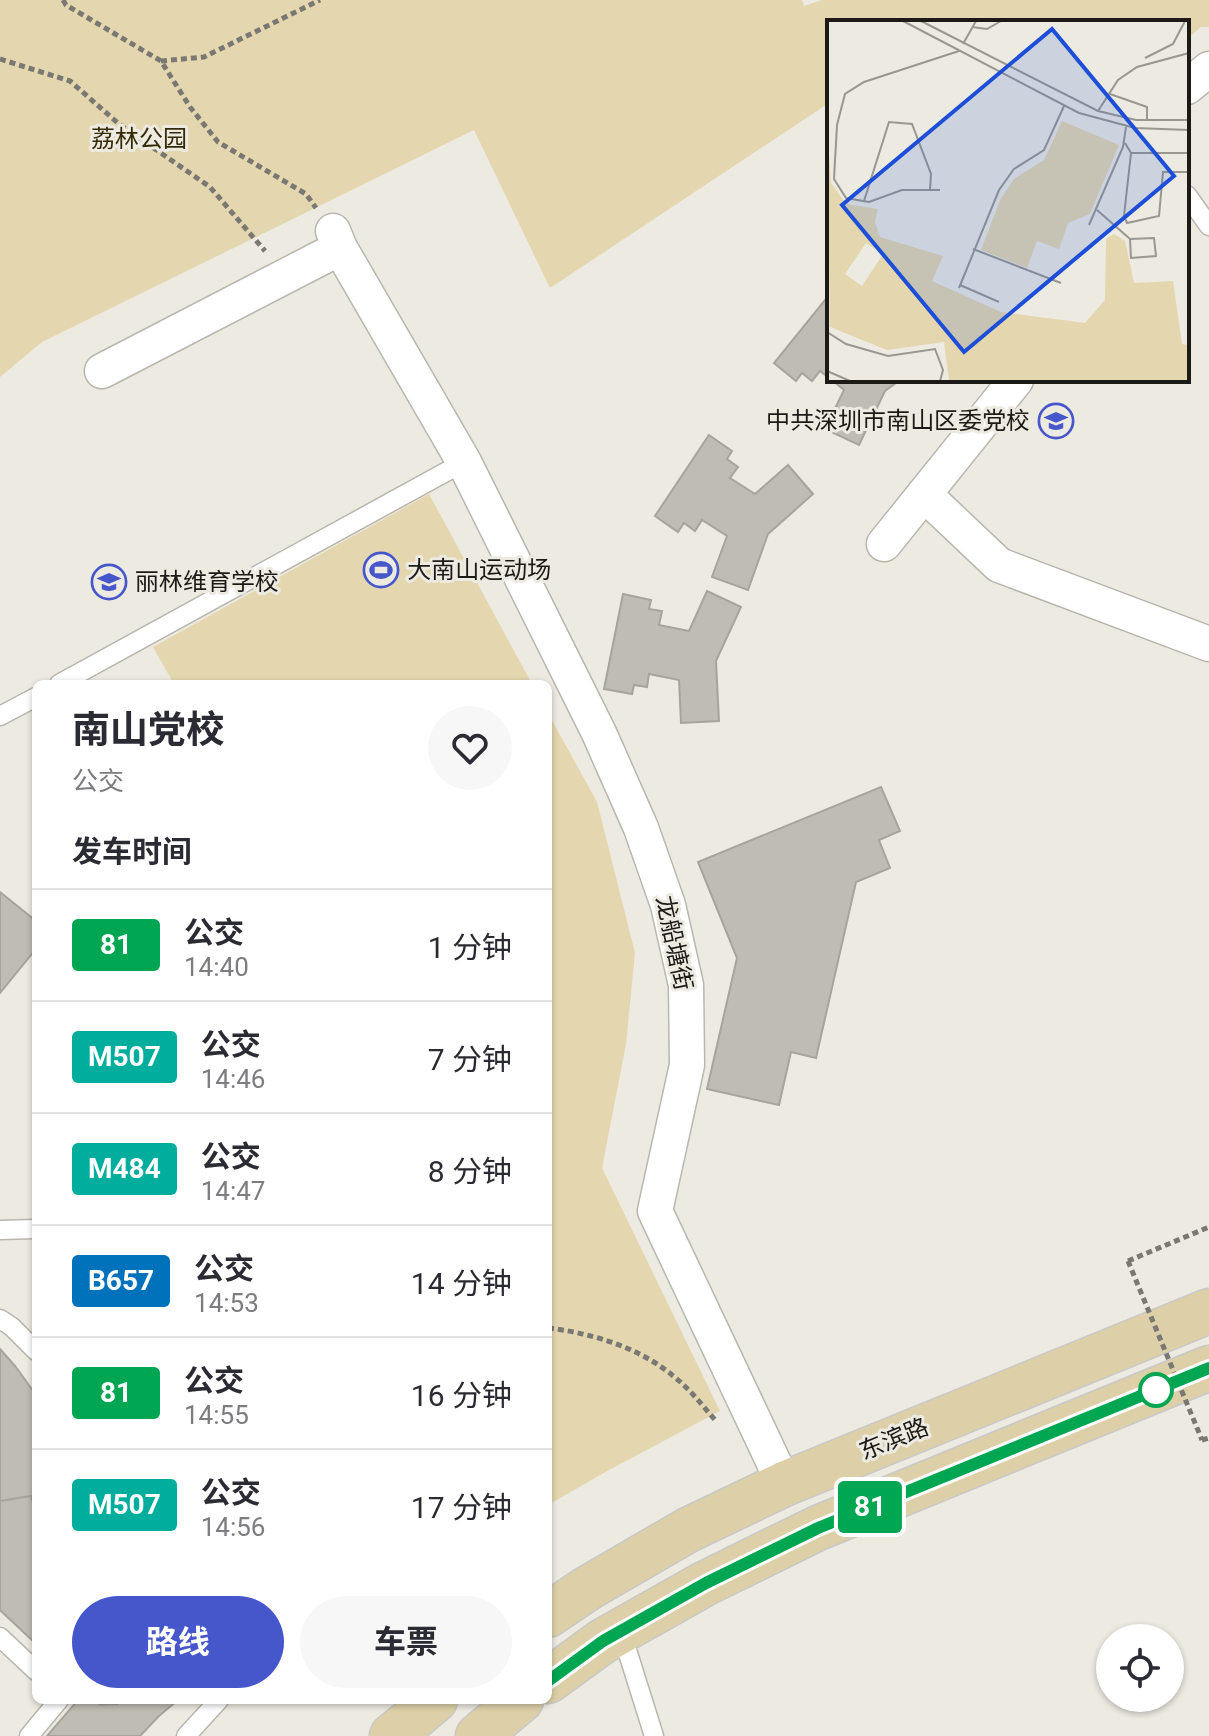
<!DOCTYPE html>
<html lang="zh">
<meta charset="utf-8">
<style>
body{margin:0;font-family:Roboto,"Noto Sans SC",sans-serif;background:#f7f7f7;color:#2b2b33;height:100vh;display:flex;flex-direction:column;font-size:30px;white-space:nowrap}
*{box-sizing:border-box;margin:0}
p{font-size:26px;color:#7c7c81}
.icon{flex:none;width:44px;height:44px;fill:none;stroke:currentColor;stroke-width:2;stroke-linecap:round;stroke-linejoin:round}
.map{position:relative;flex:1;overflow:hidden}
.panel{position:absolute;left:32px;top:680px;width:520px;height:1024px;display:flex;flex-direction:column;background:#fff;border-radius:12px;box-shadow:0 2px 6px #0004}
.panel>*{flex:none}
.badge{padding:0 16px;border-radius:6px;font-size:28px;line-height:52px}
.fabs{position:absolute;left:1096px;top:1624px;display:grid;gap:16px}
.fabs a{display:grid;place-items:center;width:88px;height:88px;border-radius:50%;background:#fff;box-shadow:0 2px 6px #0004;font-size:40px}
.map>.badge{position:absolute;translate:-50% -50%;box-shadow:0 0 0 4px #fff}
h2{padding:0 40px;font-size:30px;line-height:72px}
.round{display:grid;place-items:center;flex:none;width:84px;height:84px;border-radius:42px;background:#f7f7f7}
.headline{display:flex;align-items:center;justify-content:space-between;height:136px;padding:0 40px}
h1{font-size:38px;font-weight:700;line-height:60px}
.button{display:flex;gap:16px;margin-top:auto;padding:16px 40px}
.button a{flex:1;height:92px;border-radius:48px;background:#4657cb;color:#fff;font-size:32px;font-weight:700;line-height:92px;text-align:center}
.button a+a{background:#f7f7f7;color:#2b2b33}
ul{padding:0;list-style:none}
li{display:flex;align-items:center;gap:24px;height:112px;padding:0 40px;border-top:2px solid #e1e1e2}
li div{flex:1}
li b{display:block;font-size:30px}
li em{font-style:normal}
li .badge{min-width:88px;font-weight:700;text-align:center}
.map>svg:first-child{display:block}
.green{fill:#e4d7af}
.building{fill:#bebcb3;stroke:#a7a49c;stroke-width:2}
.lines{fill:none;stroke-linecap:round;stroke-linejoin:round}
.service-casing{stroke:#b9b6ae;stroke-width:21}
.minor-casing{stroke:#b9b6ae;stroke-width:37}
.primary-casing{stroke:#c8c8c7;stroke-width:47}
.path{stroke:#797872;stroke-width:5;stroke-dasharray:6 4;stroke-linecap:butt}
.service{stroke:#fff;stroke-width:18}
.minor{stroke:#fff;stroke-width:34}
.primary{stroke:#ddd0a8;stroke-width:44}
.path-bridge{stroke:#797872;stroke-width:5;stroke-dasharray:6 4;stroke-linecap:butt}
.line-casing{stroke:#fff;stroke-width:18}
.line{stroke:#00a651;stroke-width:12}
.stop-dot{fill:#fff;stroke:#00a651;stroke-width:4}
.labels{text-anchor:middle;stroke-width:6;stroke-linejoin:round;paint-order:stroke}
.park-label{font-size:24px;fill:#342a05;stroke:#eceae1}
.poi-label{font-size:24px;fill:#1b1a17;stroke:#eceae1;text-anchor:start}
.street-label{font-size:24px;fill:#1b1a17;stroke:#eceae1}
.inset-road{fill:none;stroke:#989790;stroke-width:2}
.view{fill:#1d4ed8;fill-opacity:0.15;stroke:#1d4ed8;stroke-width:4}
.inset-edge{fill:none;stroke:#1b1a17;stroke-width:4}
</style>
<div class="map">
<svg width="1209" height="1736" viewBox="0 0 1209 1736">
<rect width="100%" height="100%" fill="#eceae1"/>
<path class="green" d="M0,0H802L804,6L822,0H1209V27H1201L1187,39V22H829V103L550,288L474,130L42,342L0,377Z
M429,494L532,684H174L153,647Z
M548,713L597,802L635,953L626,1044L602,1168L720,1411L609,1470L548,1505Z"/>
<path class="building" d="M829,295V378L820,371L812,381L802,373L796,381L774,363Z
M832,380H900L885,391L859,445L825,429L844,390Z
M709,435L732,451L727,459L738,467L730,478L755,494L788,465L813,494L768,534L748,590L712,577L727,536L702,520L695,531L684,523L678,532L655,516Z
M707,591L741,607L716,661L719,721L681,723L679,680L649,674L647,687L634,685L632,694L604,689L623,594L651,600L649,609L662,611L659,625L689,631Z
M881,787L900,831L879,840L890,868L856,882L816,1058L791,1052L779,1105L707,1089L737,958L698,862Z
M0,892L36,921V949L0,993Z
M0,1349L15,1366L36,1395V1644L0,1610Z
M0,1349L15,1366L36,1395V1513L31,1496L0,1501Z
M78,1700H178L159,1716L140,1736H47Z
M94,1700H119L118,1704L100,1705Z"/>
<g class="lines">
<g class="service-casing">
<path id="service" d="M1187,195L1209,226
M59,684L464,462
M0,716L36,697
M0,1230L36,1229
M0,1319L12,1327L36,1351
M621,1631L654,1736
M0,1637L36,1671
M29,1736L59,1700
M186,1736L219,1700"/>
</g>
<g class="minor-casing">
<path id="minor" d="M1187,87L1209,69
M333,231L340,248L464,462L599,733L641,828L668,905L686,985L687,1065L655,1211L784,1484
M102,371L340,248
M924,494L999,565L1209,644
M884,544L1016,380"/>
</g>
<g class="primary-casing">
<path id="primary" d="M548,1615L588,1588L688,1530L784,1484L1209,1311
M548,1681L603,1641L706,1583L818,1528L1209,1368
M392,1736L435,1700
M478,1736L521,1700"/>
</g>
<path class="path" d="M63,0L66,5L161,61L190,107L218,142L306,194L316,208
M0,59L70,81L119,124L210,187L265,251
M161,61L204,57L320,0
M1128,1261L1209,1227
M548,1328C591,1333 638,1347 672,1375C689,1388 702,1405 716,1421
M1202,1440L1209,1438"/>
<use href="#service" class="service"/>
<use href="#minor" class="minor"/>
<use href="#primary" class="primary"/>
<path class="path-bridge" d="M1128,1261L1202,1440"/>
</g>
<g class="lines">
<g class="line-casing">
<path id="line" d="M548,1681L603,1641L706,1583L818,1528L1209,1368"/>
</g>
<use href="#line" class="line"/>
</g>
<defs>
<g id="school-ring" transform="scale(1.8)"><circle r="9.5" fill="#eceae1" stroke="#4657cb" stroke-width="1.5"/><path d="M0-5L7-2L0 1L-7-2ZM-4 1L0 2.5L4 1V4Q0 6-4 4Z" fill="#4657cb"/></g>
<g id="stadium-ring" transform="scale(1.8)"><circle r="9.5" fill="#eceae1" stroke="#4657cb" stroke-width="1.5"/><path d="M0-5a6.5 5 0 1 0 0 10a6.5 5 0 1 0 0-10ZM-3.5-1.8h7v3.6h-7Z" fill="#4657cb"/></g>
</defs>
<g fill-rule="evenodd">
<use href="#school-ring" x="1056" y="421"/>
<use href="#stadium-ring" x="381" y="570"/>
<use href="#school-ring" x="109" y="582"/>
</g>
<circle class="stop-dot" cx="1156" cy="1390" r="16"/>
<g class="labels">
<g class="park-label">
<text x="139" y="147">荔林公园</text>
</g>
<g class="poi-label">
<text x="1030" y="429" text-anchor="end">中共深圳市南山区委党校</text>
<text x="407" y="578">大南山运动场</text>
<text x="135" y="590">丽林维育学校</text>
</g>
<g class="street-label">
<text transform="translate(674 943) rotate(78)" y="8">龙船塘街</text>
<text transform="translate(894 1439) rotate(-22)" y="8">东滨路</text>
</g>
</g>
<g transform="translate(827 20)">
<rect width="362" height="362" fill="#eceae1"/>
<path d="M235,101L292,125L263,194L241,203L232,229L210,221L200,248L154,230L174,178L188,158L217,140ZM0,104L4,163L19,184L51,189L48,202L53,217L116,236L105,261L174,292L258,303L278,280L279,219L287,214L298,221L307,263L346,261L355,324L362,325V361H122L117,322L60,330L3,307ZM39,223L56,234L35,266L18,254Z" fill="#e4d7af" fill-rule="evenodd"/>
<path class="inset-road" d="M76,1L252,93L308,108L362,110M94,1L271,91L309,100H362M145,7L160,9L174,1M136,24L149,1M318,38L346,24L358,1M283,74L320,87V100M271,91L291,60L310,47L362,33M298,123L304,133L297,196L300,203L332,196L336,152H362M304,133H362M113,170H75L42,182L19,178L7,159L10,105L18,74L37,62L132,31M37,181L62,102L85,104L104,154L103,170M270,190L303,219L304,238L329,236L327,218L303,219M262,205L296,127L299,107M146,229L234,263M133,265L172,282M132,268L172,170L187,149L217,130L237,86M0,312L19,324L61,336L108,329L116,350L113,361M0,351L23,361"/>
<path class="view" d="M225,9L347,156L137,332L15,185Z"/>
<rect width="362" height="362" class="inset-edge"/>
</g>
</svg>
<div class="fabs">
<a><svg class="icon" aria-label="locate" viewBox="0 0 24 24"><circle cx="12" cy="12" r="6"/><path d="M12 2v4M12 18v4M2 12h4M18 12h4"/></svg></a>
</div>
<b class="badge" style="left:870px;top:1507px;background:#00a651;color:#fff">81</b>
<section class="panel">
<div class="headline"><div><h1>南山党校</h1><p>公交</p></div><a class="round"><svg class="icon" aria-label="heart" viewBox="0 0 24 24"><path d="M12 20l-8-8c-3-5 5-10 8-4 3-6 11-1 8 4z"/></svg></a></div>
<h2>发车时间</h2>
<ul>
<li><span class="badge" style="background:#00a651;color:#fff">81</span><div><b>公交</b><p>14:40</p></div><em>1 分钟</em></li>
<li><span class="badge" style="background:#01ad9c;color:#fff">M507</span><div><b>公交</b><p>14:46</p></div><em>7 分钟</em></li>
<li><span class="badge" style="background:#01ad9c;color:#fff">M484</span><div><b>公交</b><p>14:47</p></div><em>8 分钟</em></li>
<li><span class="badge" style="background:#0072bc;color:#fff">B657</span><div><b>公交</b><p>14:53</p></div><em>14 分钟</em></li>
<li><span class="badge" style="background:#00a651;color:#fff">81</span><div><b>公交</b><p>14:55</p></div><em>16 分钟</em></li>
<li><span class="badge" style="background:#01ad9c;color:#fff">M507</span><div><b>公交</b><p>14:56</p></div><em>17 分钟</em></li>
</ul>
<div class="button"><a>路线</a><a>车票</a></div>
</section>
</div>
